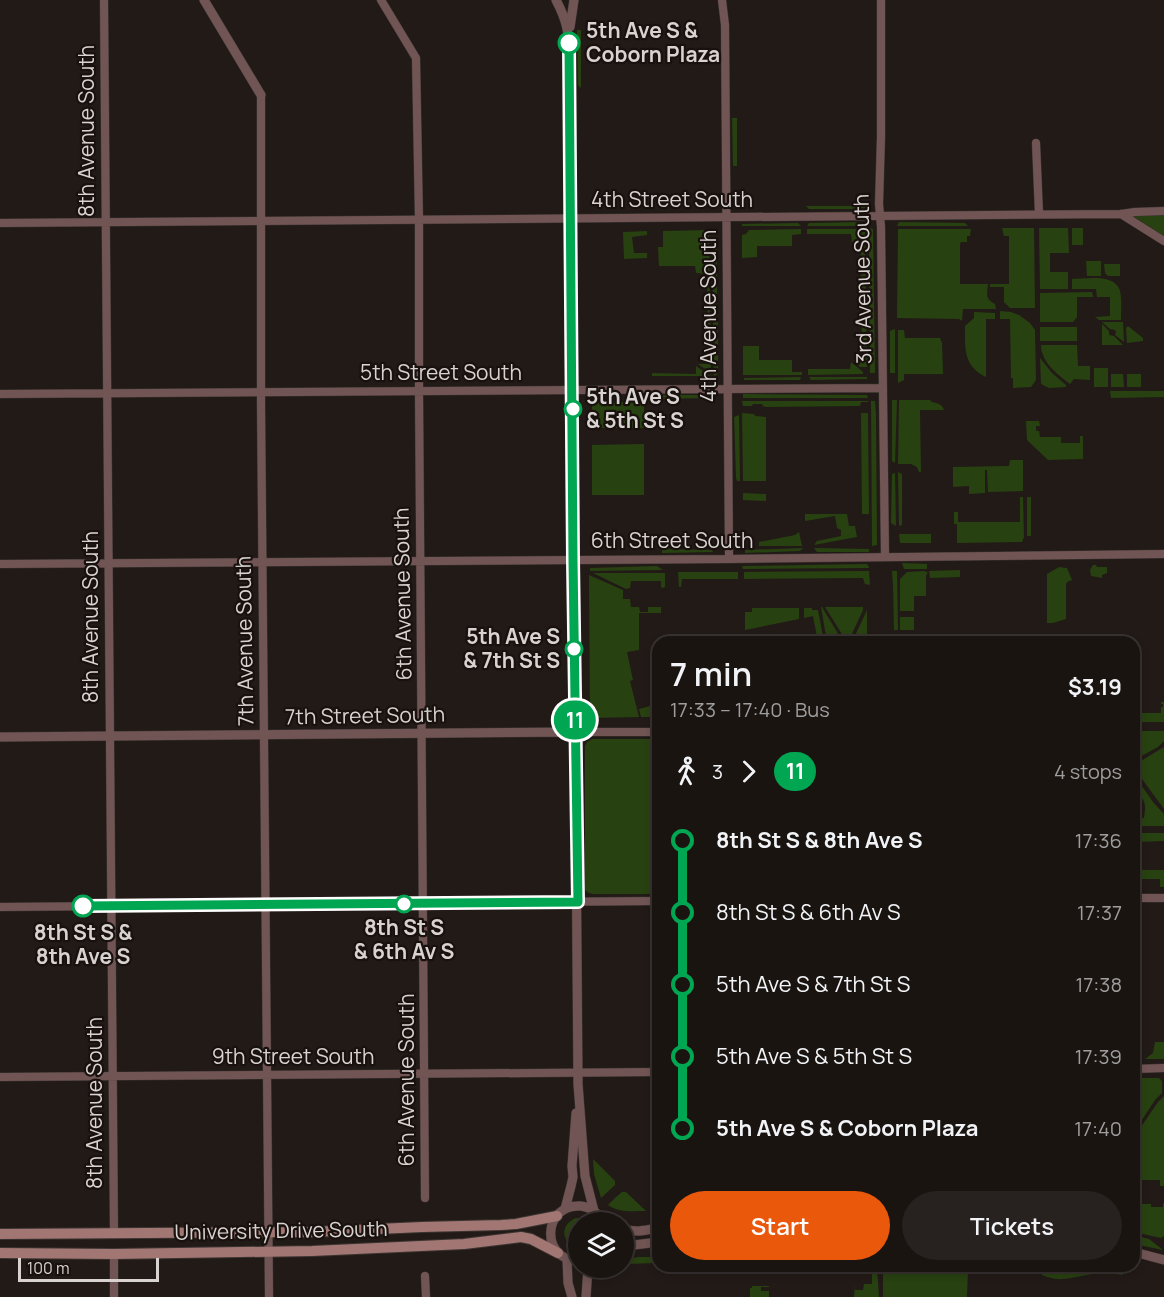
<!DOCTYPE html>
<meta charset="utf-8">
<style>
body{margin:0;font-family:Manrope,sans-serif;background:#27211f;color:#f1f3f6;height:100vh;display:flex;flex-direction:column;font-size:22px;white-space:nowrap}
*{box-sizing:border-box;margin:0}
p{font-size:20px;color:#9f9e9f}
.icon{flex:none;width:33px;height:33px;fill:none;stroke:currentColor;stroke-width:2;stroke-linecap:round;stroke-linejoin:round}
.map{position:relative;flex:1;overflow:hidden}
.panel{position:absolute;left:652px;top:636px;width:488px;height:636px;display:flex;flex-direction:column;background:#1a1411;border-radius:18px;box-shadow:0 3px 9px #0003,0 0 0 2px #383331}
.panel>*{flex:none}
.badge{padding:0 12px;border-radius:20px;font-size:21px;line-height:39px}
.buttons{position:absolute;left:568px;top:1212px;display:grid;gap:12px}
.buttons a{display:grid;place-items:center;width:66px;height:66px;border-radius:50%;background:#1a1411;box-shadow:0 3px 9px #0003,0 0 0 2px #383331;font-size:30px}
.scale{position:absolute;left:18px;bottom:15px;width:141px;box-sizing:border-box;padding-left:6px;border:3px solid #d8d3d0;border-top:0;font-size:16px;line-height:21px;white-space:nowrap;color:#d8d3d0;-webkit-text-stroke:4px #19110e;paint-order:stroke}
.map>.badge{position:absolute;translate:-50% -50%;box-shadow:0 0 0 3px #fff}
.legs{display:flex;align-items:center;gap:9px;height:66px;padding:0 18px;font-size:20px}
.legs p{margin-inline-start:auto}
.head{display:flex;align-items:center;justify-content:space-between;height:102px;padding:0 18px}
h1{font-size:33px;font-weight:600;line-height:45px}
.cta{display:flex;gap:12px;margin-top:auto;padding:12px 18px}
.cta a{flex:1;height:69px;border-radius:36px;background:#ea580c;color:#fff;font-size:24px;font-weight:600;line-height:69px;text-align:center}
.cta a+a{background:#27211f;color:#f1f3f6}
ul{padding:0 18px;list-style:none}
li{display:flex;align-items:center;gap:21px;height:72px;font-size:22px}
li i{display:grid;place-items:center;width:9px;height:100%;margin:0 8px;background:currentColor}
li i::after{content:'';width:15px;height:15px;margin:-8px;border:4px solid;border-radius:50%;background:#1a1411}
li p{margin-inline-start:auto}
li:first-child i{background:linear-gradient(#0000 50%,currentColor 0)}
li:last-child i{background:linear-gradient(currentColor 50%,#0000 0)}
.map>svg:first-child{display:block}
.green{fill:#284111}
.lines{fill:none;stroke-linecap:round;stroke-linejoin:round}
.minor-casing{stroke:#3b3431;stroke-width:9}
.tertiary-casing{stroke:#3b3431;stroke-width:10}
.secondary-casing{stroke:#3b3431;stroke-width:12}
.minor{stroke:#715554;stroke-width:8}
.tertiary{stroke:#715554;stroke-width:9}
.secondary{stroke:#a17673;stroke-width:10}
.line-1-casing{stroke:#fff;stroke-width:14}
.line-1{stroke:#00a651;stroke-width:9}
.stop-1-dot{fill:#fff;stroke:#00a651;stroke-width:3}
.labels{text-anchor:middle;stroke-width:4.5;stroke-linejoin:round;paint-order:stroke}
.stop-label{font-size:21px;font-weight:bold;fill:#d8d3d0;stroke:#19110e;text-anchor:start}
.street-label{font-size:21px;fill:#d8d3d0;stroke:#19110e}
</style>
<div class="map">
<svg width="1164" height="1297" viewBox="0 0 1164 1297">
<rect width="100%" height="100%" fill="#221a17"/>
<path class="green" d="M577,30H581V88L578,85Z
M732,118H737V166H733Z
M806,206H865V209H809Z
M1164,213V236L1133,216V214Z
M865,222V226H807L809,223Z
M899,222L965,223L968,226H897Z
M798,223L801,226H742V224Z
M869,228L873,229L875,373H870Z
M1002,228H1034L1035,308H1010L1004,302V287H990V284H1009V236H1004Z
M1039,228H1068L1069,253H1050V272H1068V289H1040Z
M1072,228H1083V245H1072Z
M801,229V234L792,235V246H757V257L742,258V235L746,234L749,230Z
M807,229H865L867,367H860L853,360H862L861,242H852L851,234H807Z
M898,229H971L970,236H967V242H961L960,244V284H988C987,295 985,298 995,304L996,309H963L962,321L959,319L897,318Z
M709,230L711,373L698,364H708L707,274L696,273L695,266H659L658,247H663V231Z
M647,231V235L632,237L634,253H647V258L624,259L623,232Z
M712,244H717V317H713Z
M1086,261H1101V276H1087Z
M1104,264H1120V276H1108L1105,273Z
M1072,279C1086,279 1115,273 1120,291C1122,299 1121,311 1121,320H1099L1095,317L1110,316V297H1097L1096,289H1072Z
M1092,292L1093,297H1077V317L1073,322H1040V293Z
M1000,311L1011,312L1019,315L1030,323L1035,330L1036,380L1031,387L1013,388V378H1011L1010,319H1000Z
M974,312L995,313V319H986V377C963,366 965,348 965,326L974,318Z
M713,319H718V374L714,376Z
M1102,322H1123L1124,342L1115,335L1116,332L1115,330L1110,329Z
M1102,324L1109,331V335L1114,336L1123,345H1102Z
M1128,326L1143,338V341L1127,343L1126,328Z
M1040,327H1077V341H1040Z
M895,329V373H890V331Z
M898,330H904L905,338H940L942,343L943,374H904V380L898,383Z
M1041,345H1077L1078,366H1090V380L1074,379L1070,384C1057,374 1041,362 1041,345Z
M743,346H759V360H792V372H802V375H743Z
M1040,358L1052,373L1066,385V387L1049,388L1041,384Z
M851,362L863,372V374L808,375V369H850Z
M696,366L710,376H652V373L696,374Z
M1094,368H1108V387H1094Z
M1111,374H1123L1124,387H1111Z
M1127,374H1141V387H1127Z
M801,377L800,380H744V378Z
M809,377H867V379L811,380Z
M1110,391H1164V397L1111,398Z
M743,394L867,395L868,398H743Z
M654,395H710V398L653,399Z
M892,400H897L895,463L892,461Z
M899,400H930L932,402C937,403 942,404 944,410H920L921,472H919L917,467L911,464H898Z
M742,401H868V402H861L860,406L766,407L763,406L762,404H753L752,406H743Z
M871,401H875L876,414L877,545L872,546Z
M592,402H644V428H592Z
M742,413L754,414L755,416L766,417V481H743Z
M861,413H868L869,514H862Z
M739,415L740,479V481H737L736,478L734,417Z
M1026,421H1039L1040,426H1036V431H1039L1040,437H1061V443H1080V436H1083V459L1048,460L1027,440Z
M644,444V495H592V445Z
M1010,460H1023V491L988,492L987,470H985V493L969,494V486L953,487V467L1009,466Z
M898,472L902,474V525L899,526Z
M895,473L896,526L891,523L892,474Z
M743,493L766,494V501L743,500Z
M1020,497H1023L1024,537L1022,542L957,543V524H954V512H958V522H1020Z
M1027,497H1031V536H1027Z
M805,514H847L849,526H855L857,537L814,545L817,541L841,536V530L837,528L835,516L805,521Z
M799,532L802,546H759V542L795,535Z
M899,534H931V543H900Z
M803,548L800,551L745,553V550Z
M814,548L869,549V552H817Z
M662,549L712,550L713,552L662,553Z
M902,563L927,564V569H904Z
M866,564L868,565L869,568L743,569L742,566Z
M1093,565H1096L1097,567H1107V573L1102,575V578L1091,576L1090,570Z
M657,566L663,570L590,571V568Z
M1059,567L1067,568L1072,580L1067,582L1066,584V619L1053,623H1047V574Z
M960,570V577L930,578L929,571Z
M869,571L870,585L865,584L863,578L744,579V572Z
M892,571H897L898,630H894L893,585Z
M925,571L928,573L926,575V596H914V611H900V579L907,572Z
M678,572H738V579H682L681,587H679Z
M593,573H665V587L663,588L661,587V581H631L630,588L626,589Z
M589,575L623,590V599H630L631,607H639L640,612H648V607H661V613H639V650L627,652L633,680L630,681L639,717L590,718Z
M821,607H822L843,642H827Z
M825,607H863V610L850,638L845,639Z
M752,608H799V619L745,630V612H752Z
M804,608H812V610H818L824,642H818L813,616L804,618Z
M867,610V642H854L853,640Z
M900,617H914V630H900Z
M1161,702H1164V722H1139V713H1161V707H1163V704H1161Z
M658,704V717H641L639,709Z
M1134,731H1164V741L1158,747L1134,760Z
M592,739H658V894H593L589,893L585,890V746L587,742Z
M1164,747V809L1134,768V765Z
M1134,775L1153,802L1164,814V826H1134V818H1144C1146,803 1146,800 1134,791Z
M1134,833H1164V841L1134,842Z
M1138,870H1164V887H1160V879H1140Z
M1155,1042H1164V1059H1145L1153,1053Z
M1134,1078H1159L1162,1081V1093L1155,1100L1134,1132Z
M1164,1096V1186H1160V1180H1134V1137L1158,1102Z
M593,1159L615,1181V1185L601,1198L594,1174Z
M622,1192H626L646,1211C633,1211 619,1213 608,1205L616,1197Z
M1163,1203H1164V1236L1161,1238L1134,1232V1204H1151V1207H1163Z
M576,1218L585,1219L589,1222H579V1247C561,1244 559,1225 576,1218Z
M1134,1235L1149,1239L1163,1250L1134,1244Z
M639,1257H658V1263L624,1264V1259Z
M760,1266H863V1270H760Z
M883,1266H1101L1124,1269L1123,1275C1117,1275 1110,1272 1104,1273C1082,1273 1063,1285 1042,1275L1041,1268L968,1270L967,1297H883Z
M874,1267H877L879,1297H854L855,1284V1290H863L864,1284H872V1271H874Z
M752,1286H769V1287H761V1291H769V1297H750V1288H752Z"/>
<g class="lines">
<g class="minor-casing">
<path id="minor" d="M104,0L114,1233
M381,0L416,58L419,220V391L425,1198
M722,0L725,25L729,559
M881,0V137L879,204L881,227L885,557
M261,95V403L269,1297
M1036,143L1039,214
M1121,214L1164,241
M0,223L1121,214L1135,212L1164,211
M0,394L883,388
M0,564L729,559L1164,554
M576,732H658
M1134,898H1164
M0,907L658,901
M1134,1069L1164,1068
M0,1077L658,1072
M114,1254V1297
M425,1276L426,1297"/>
</g>
<g class="tertiary-casing">
<path id="tertiary" d="M204,0L261,95
M556,0C568,22 569,36 570,61L578,1084L585,1176L594,1211
M570,27L574,0
M0,737L576,732
M565,1209L571,1186L573,1177L572,1166L576,1113
M624,1229C636,1233 647,1230 658,1228
M624,1248L634,1245L658,1242
M1134,1252L1164,1260
M567,1259L568,1283L572,1297
M579,1261C539,1260 543,1203 581,1206C591,1207 599,1214 603,1222
M586,1297L588,1268"/>
</g>
<g class="secondary-casing">
<path id="secondary" d="M0,1234L311,1232L422,1227L501,1225L516,1224L557,1216
M0,1253L114,1254L312,1251L464,1244L521,1237L531,1239L558,1253"/>
</g>
<use href="#minor" class="minor"/>
<use href="#tertiary" class="tertiary"/>
<use href="#secondary" class="secondary"/>
</g>
<g class="lines">
<g class="line-1-casing">
<path id="line-1" d="M83,906L578,902L573,560L569,43"/>
</g>
<use href="#line-1" class="line-1"/>
</g>
<g class="stop-1-dot">
<circle cx="569" cy="43" r="10"/>
<circle cx="573" cy="409" r="8"/>
<circle cx="574" cy="649" r="8"/>
<circle cx="404" cy="904" r="8"/>
<circle cx="83" cy="906" r="10"/>
</g>
<g class="labels">
<g class="stop-label">
<text x="586" y="38">5th Ave S &amp;<tspan x="586" dy="24">Coborn Plaza</tspan></text>
<text x="586" y="404">5th Ave S<tspan x="586" dy="24">&amp; 5th St S</tspan></text>
<text x="560" y="644" text-anchor="end">5th Ave S<tspan x="560" dy="24">&amp; 7th St S</tspan></text>
<text x="404" y="935" text-anchor="middle">8th St S<tspan x="404" dy="24">&amp; 6th Av S</tspan></text>
<text x="83" y="940" text-anchor="middle">8th St S &amp;<tspan x="83" dy="24">8th Ave S</tspan></text>
</g>
<g class="street-label">
<text transform="translate(87 131) rotate(-90)" y="7">8th Avenue South</text>
<text x="672" y="207">4th Street South</text>
<text transform="translate(863 279) rotate(-91)" y="7">3rd Avenue South</text>
<text transform="translate(709 316) rotate(-90)" y="7">4th Avenue South</text>
<text x="441" y="380">5th Street South</text>
<text x="672" y="548">6th Street South</text>
<text transform="translate(403 594) rotate(-91)" y="7">6th Avenue South</text>
<text transform="translate(91 617) rotate(-90)" y="7">8th Avenue South</text>
<text transform="translate(245 641) rotate(-91)" y="7">7th Avenue South</text>
<text transform="translate(365 716) rotate(-1)" y="7">7th Street South</text>
<text x="293" y="1064">9th Street South</text>
<text transform="translate(407 1080) rotate(-90)" y="7">6th Avenue South</text>
<text transform="translate(95 1103) rotate(-90)" y="7">8th Avenue South</text>
<text transform="translate(281 1231) rotate(-1)" y="7">University Drive South</text>
</g>
</g>
</svg>
<div class="buttons">
<a><svg class="icon" aria-label="layers" viewBox="0 0 24 24"><path d="M12 4l9 5-9 5-9-5zM3 14l9 5 9-5"/></svg></a>
</div>
<div class="scale">100 m</div>
<b class="badge" style="left:575px;top:720px;background:#00a651;color:#fff">11</b>
<section class="panel">
<div class="head"><div><h1>7 min</h1><p>17:33 – 17:40 · Bus</p></div><b>$3.19</b></div>
<div class="legs"><svg class="icon" aria-label="walk" viewBox="0 0 24 24"><circle cx="13" cy="4" r="2"/><path d="M13 8l-2 6 4 7M11 14l-3 7M7 12l3-4h3l4 4"/></svg>3<svg class="icon" aria-label="forward" viewBox="0 0 24 24"><path d="M9 5l7 7-7 7"/></svg><b class="badge" style="background:#00a651;color:#fff">11</b><p>4 stops</p></div>
<ul>
<li><i style="color:#00a651"></i><b>8th St S &amp; 8th Ave S</b><p>17:36</p></li>
<li><i style="color:#00a651"></i><span>8th St S &amp; 6th Av S</span><p>17:37</p></li>
<li><i style="color:#00a651"></i><span>5th Ave S &amp; 7th St S</span><p>17:38</p></li>
<li><i style="color:#00a651"></i><span>5th Ave S &amp; 5th St S</span><p>17:39</p></li>
<li><i style="color:#00a651"></i><b>5th Ave S &amp; Coborn Plaza</b><p>17:40</p></li>
</ul>
<div class="cta"><a>Start</a><a>Tickets</a></div>
</section>
</div>
